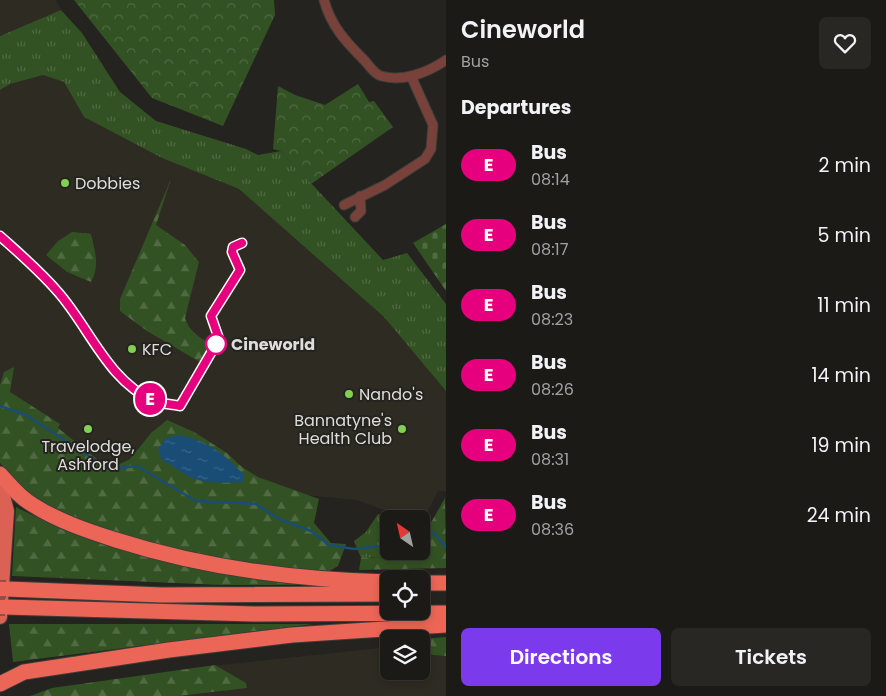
<!DOCTYPE html>
<style>
body{margin:0;font-family:Poppins,sans-serif;background:#282724;color:#f1f3f6;height:100vh;display:flex;flex-direction:column;font-size:19px;white-space:nowrap}
*{box-sizing:border-box;margin:0}
p{font-size:16px;color:#a0a1a1}
.icon{flex:none;width:28px;height:28px;fill:none;stroke:currentColor;stroke-width:2;stroke-linecap:round;stroke-linejoin:round}
.map{position:relative;flex:1;overflow:hidden}
.drawer{display:flex;flex-direction:column;background:#1b1a17;width:440px}
.drawer>*{flex:none}
.badge{padding:0 10px;border-radius:16px;font-size:18px;line-height:32px}
.needle{width:32px;rotate:326deg}
.fabs{position:absolute;left:380px;top:510px;display:grid;gap:10px}
.fabs a{display:grid;place-items:center;width:50px;height:50px;border-radius:8px;background:#1b1a17;box-shadow:0 2px 8px #0003,0 0 0 1px #393836;font-size:25px}
.map>.badge{position:absolute;translate:-50% -50%;box-shadow:0 0 0 2px #fff}
h2{padding:0 15px;font-size:19px;line-height:45px}
.round{display:grid;place-items:center;flex:none;width:52px;height:52px;border-radius:8px;background:#282724}
.summary{display:flex;align-items:center;justify-content:space-between;height:85px;padding:0 15px}
h1{font-size:24px;font-weight:600;line-height:38px}
.primary-button{display:flex;gap:10px;margin-top:auto;padding:10px 15px}
.primary-button a{flex:1;height:58px;border-radius:8px;background:#7c3aed;color:#fff;font-size:20px;font-weight:600;line-height:58px;text-align:center}
.primary-button a+a{background:#282724;color:#f1f3f6}
ul{padding:0;list-style:none}
li{display:flex;align-items:center;gap:15px;height:70px;padding:0 15px}
li div{flex:1}
li b{display:block;font-size:19px}
li em{font-style:normal}
li .badge{min-width:55px;font-weight:700;text-align:center}
main{display:flex;flex:1;min-height:0}
.map>svg:first-child{display:block}
.built{fill:#2e2b22}
.grass{fill:url(#grass-tufts)}
.forest{fill:url(#forest-firs)}
.cemetery{fill:url(#cemetery-stones)}
.park{fill:url(#park-crowns)}
.water{fill:url(#water-ripples)}
.lines{fill:none;stroke-linecap:round;stroke-linejoin:round}
.stream{stroke:#194d76;stroke-width:2.5}
.minor-casing{stroke:#3e3d39;stroke-width:11}
.trunk-casing{stroke:#3e3d39;stroke-width:16}
.motorway-casing{stroke:#3e3d39;stroke-width:17}
.minor{stroke:#78423b;stroke-width:9}
.trunk{stroke:#da6153;stroke-width:14}
.motorway{stroke:#eb6657;stroke-width:15}
.motorway-bridge-casing{stroke:#3e3d39;stroke-width:17;stroke-linecap:butt}
.motorway-bridge{stroke:#eb6657;stroke-width:15}
.line-casing{stroke:#fff;stroke-width:11}
.line{stroke:#e6007e;stroke-width:8}
.poi-dot{fill:#80d051;stroke:#24231f;stroke-width:2}
.stop-dot{fill:#fff;stroke:#e6007e;stroke-width:2.5}
.labels{text-anchor:middle;stroke-width:4;stroke-linejoin:round;paint-order:stroke}
.poi-label{font-size:16px;fill:#dedddb;stroke:#24231f;text-anchor:start}
.stop-label{font-size:16px;font-weight:bold;fill:#dedddb;stroke:#24231f;text-anchor:start}
</style>
<main>
<div class="map">
<svg width="446" height="696" viewBox="0 0 446 696">
<defs>
<pattern id="grass-tufts" width="24" height="20" patternUnits="userSpaceOnUse" patternTransform="scale(1.25)"><rect width="24" height="20" fill="#335223"/><path d="M3 7l-1-3M5 7V3M7 7l1-3M15 17l-1-3M17 17v-4M19 17l1-3" fill="none" stroke="#506a42"/></pattern>
<pattern id="forest-firs" width="22" height="20" patternUnits="userSpaceOnUse" patternTransform="scale(1.25)"><rect width="22" height="20" fill="#335223"/><path d="M5 1l3.5 6h-7zM16 11l3.5 6h-7z" fill="#506a42"/></pattern>
<pattern id="cemetery-stones" width="16" height="16" patternUnits="userSpaceOnUse" patternTransform="scale(1.25)"><rect width="16" height="16" fill="#335223"/><path d="M2 7V4a2 2 0 0 1 4 0v3zM10 15v-3a2 2 0 0 1 4 0v3z" fill="#506a42"/></pattern>
<pattern id="park-crowns" width="20" height="18" patternUnits="userSpaceOnUse" patternTransform="scale(1.25)"><rect width="20" height="18" fill="#335223"/><path d="M2 6a3 3 0 1 1 6 0M12 15a3 3 0 1 1 6 0" fill="none" stroke="#506a42"/></pattern>
<pattern id="water-ripples" width="26" height="14" patternUnits="userSpaceOnUse" patternTransform="scale(1.25)"><rect width="26" height="14" fill="#194d76"/><path d="M2 4q2-2 4 0t4 0M15 11q2-2 4 0t4 0" fill="none" stroke="#3a6689"/></pattern>
</defs>
<rect width="100%" height="100%" fill="#24231f"/>
<path class="built" d="M0,0H56L61,10L0,36Z
M43,75L64,82L84,117L162,158L239,189L384,317L446,391V491H438L425,517L408,519L357,500L305,495L258,477L242,467L227,453L151,433L130,459L111,468L0,399V89L10,84Z
M446,640V696H61L185,669L389,647V671H421V643Z"/>
<path class="grass" d="M61,10L82,33L120,92L156,121L246,149L258,155L281,151L383,260L407,253L446,304V391L384,317L239,189L162,158L84,117L64,82L43,75L10,84L0,90V36Z
M378,514L390,519L389,551H413L411,556L361,558L354,541L366,532Z"/>
<path class="forest" d="M171,179L156,225L185,245L199,262L185,318C189,331 198,336 210,344L200,362L147,331L120,311V299Z
M72,232L91,234C95,252 100,266 91,282L67,272L46,255L58,241Z
M14,367L10,392L60,424L58,428L93,456L111,468L130,459L151,433L167,420L194,432L227,453L242,467L258,477L319,499L314,523L331,543L346,544L338,566L324,574L249,566L139,541L83,522L44,505L23,491L0,463V385L4,372Z
M445,498L446,568L359,570L361,558L411,556L416,551H421L429,526Z
M16,507C108,555 215,565 316,585H222L12,576Z
M9,624H313L13,662Z
M446,637V656L421,654V639Z
M215,665L246,683L247,688L178,696H30L52,688Z"/>
<path class="cemetery" d="M446,224V291L413,243Z"/>
<path class="park" d="M74,0H274L275,15L223,126L152,98Z
M358,84L369,102L374,101L393,127L311,184L281,151L273,149L278,86L295,95L325,105Z"/>
<path class="water" d="M177,435C205,439 224,453 243,474V482C226,483 205,484 190,477C181,472 172,465 162,460L158,449L165,439Z"/>
<g class="lines">
<path class="stream" d="M0,406L26,415L109,469L137,466L196,501L256,504L279,519L311,531L329,545L354,549L389,545
M421,533H434L446,547"/>
<g class="minor-casing">
<path id="minor" d="M324,0C331,26 346,42 364,60C369,65 374,74 381,76C403,82 427,73 446,60
M344,205L385,185L425,159L431,149L433,125L411,76
M355,217L361,211L360,196"/>
</g>
<g class="trunk-casing">
<path id="trunk" d="M0,484L7,511L0,617"/>
</g>
<g class="motorway-casing">
<path id="motorway" d="M0,474C10,485 19,497 33,505C58,521 88,531 116,540C204,568 297,580 389,582
M421,583H446
M6,589L162,595L389,594
M5,607L254,614L446,613
M0,684L24,672L169,650L292,635L446,625"/>
</g>
<use href="#minor" class="minor"/>
<use href="#trunk" class="trunk"/>
<use href="#motorway" class="motorway"/>
<g class="motorway-bridge-casing">
<path id="motorway-bridge" d="M0,589H6
M0,607H5"/>
</g>
<use href="#motorway-bridge" class="motorway-bridge"/>
</g>
<g class="lines">
<g class="line-casing">
<path id="line" d="M0,236C20,254 40,271 58,292C89,327 108,381 154,401C161,404 171,404 180,406L219,339L211,316L240,270L232,252L233,247L242,243"/>
</g>
<use href="#line" class="line"/>
</g>
<g class="poi-dot">
<circle cx="65" cy="183" r="5"/>
<circle cx="132" cy="349" r="5"/>
<circle cx="349" cy="394" r="5"/>
<circle cx="88" cy="429" r="5"/>
<circle cx="402" cy="429" r="5"/>
</g>
<circle class="stop-dot" cx="216" cy="344" r="10"/>
<g class="labels">
<g class="poi-label">
<text x="75" y="189">Dobbies</text>
<text x="142" y="355">KFC</text>
<text x="359" y="400">Nando's</text>
<text x="392" y="426" text-anchor="end">Bannatyne's<tspan x="392" dy="18">Health Club</tspan></text>
<text x="88" y="452" text-anchor="middle">Travelodge,<tspan x="88" dy="18">Ashford</tspan></text>
</g>
<g class="stop-label">
<text x="231" y="350">Cineworld</text>
</g>
</g>
</svg>
<div class="fabs">
<a><svg class="needle" viewBox="-14 -14 28 28"><path d="M0-13l5 13h-10z" fill="#e53935"/><path d="M0 13l5-13h-10z" fill="#a0a1a1"/></svg></a>
<a><svg class="icon" aria-label="locate" viewBox="0 0 24 24"><circle cx="12" cy="12" r="6"/><path d="M12 2v4M12 18v4M2 12h4M18 12h4"/></svg></a>
<a><svg class="icon" aria-label="layers" viewBox="0 0 24 24"><path d="M12 4l9 5-9 5-9-5zM3 14l9 5 9-5"/></svg></a>
</div>
<b class="badge" style="left:150px;top:399px;background:#e6007e;color:#fff">E</b>
</div>
<section class="drawer">
<div class="summary"><div><h1>Cineworld</h1><p>Bus</p></div><a class="round"><svg class="icon" aria-label="heart" viewBox="0 0 24 24"><path d="M12 20l-8-8c-3-5 5-10 8-4 3-6 11-1 8 4z"/></svg></a></div>
<h2>Departures</h2>
<ul>
<li><span class="badge" style="background:#e6007e;color:#fff">E</span><div><b>Bus</b><p>08:14</p></div><em>2 min</em></li>
<li><span class="badge" style="background:#e6007e;color:#fff">E</span><div><b>Bus</b><p>08:17</p></div><em>5 min</em></li>
<li><span class="badge" style="background:#e6007e;color:#fff">E</span><div><b>Bus</b><p>08:23</p></div><em>11 min</em></li>
<li><span class="badge" style="background:#e6007e;color:#fff">E</span><div><b>Bus</b><p>08:26</p></div><em>14 min</em></li>
<li><span class="badge" style="background:#e6007e;color:#fff">E</span><div><b>Bus</b><p>08:31</p></div><em>19 min</em></li>
<li><span class="badge" style="background:#e6007e;color:#fff">E</span><div><b>Bus</b><p>08:36</p></div><em>24 min</em></li>
</ul>
<div class="primary-button"><a>Directions</a><a>Tickets</a></div>
</section>
</main>
